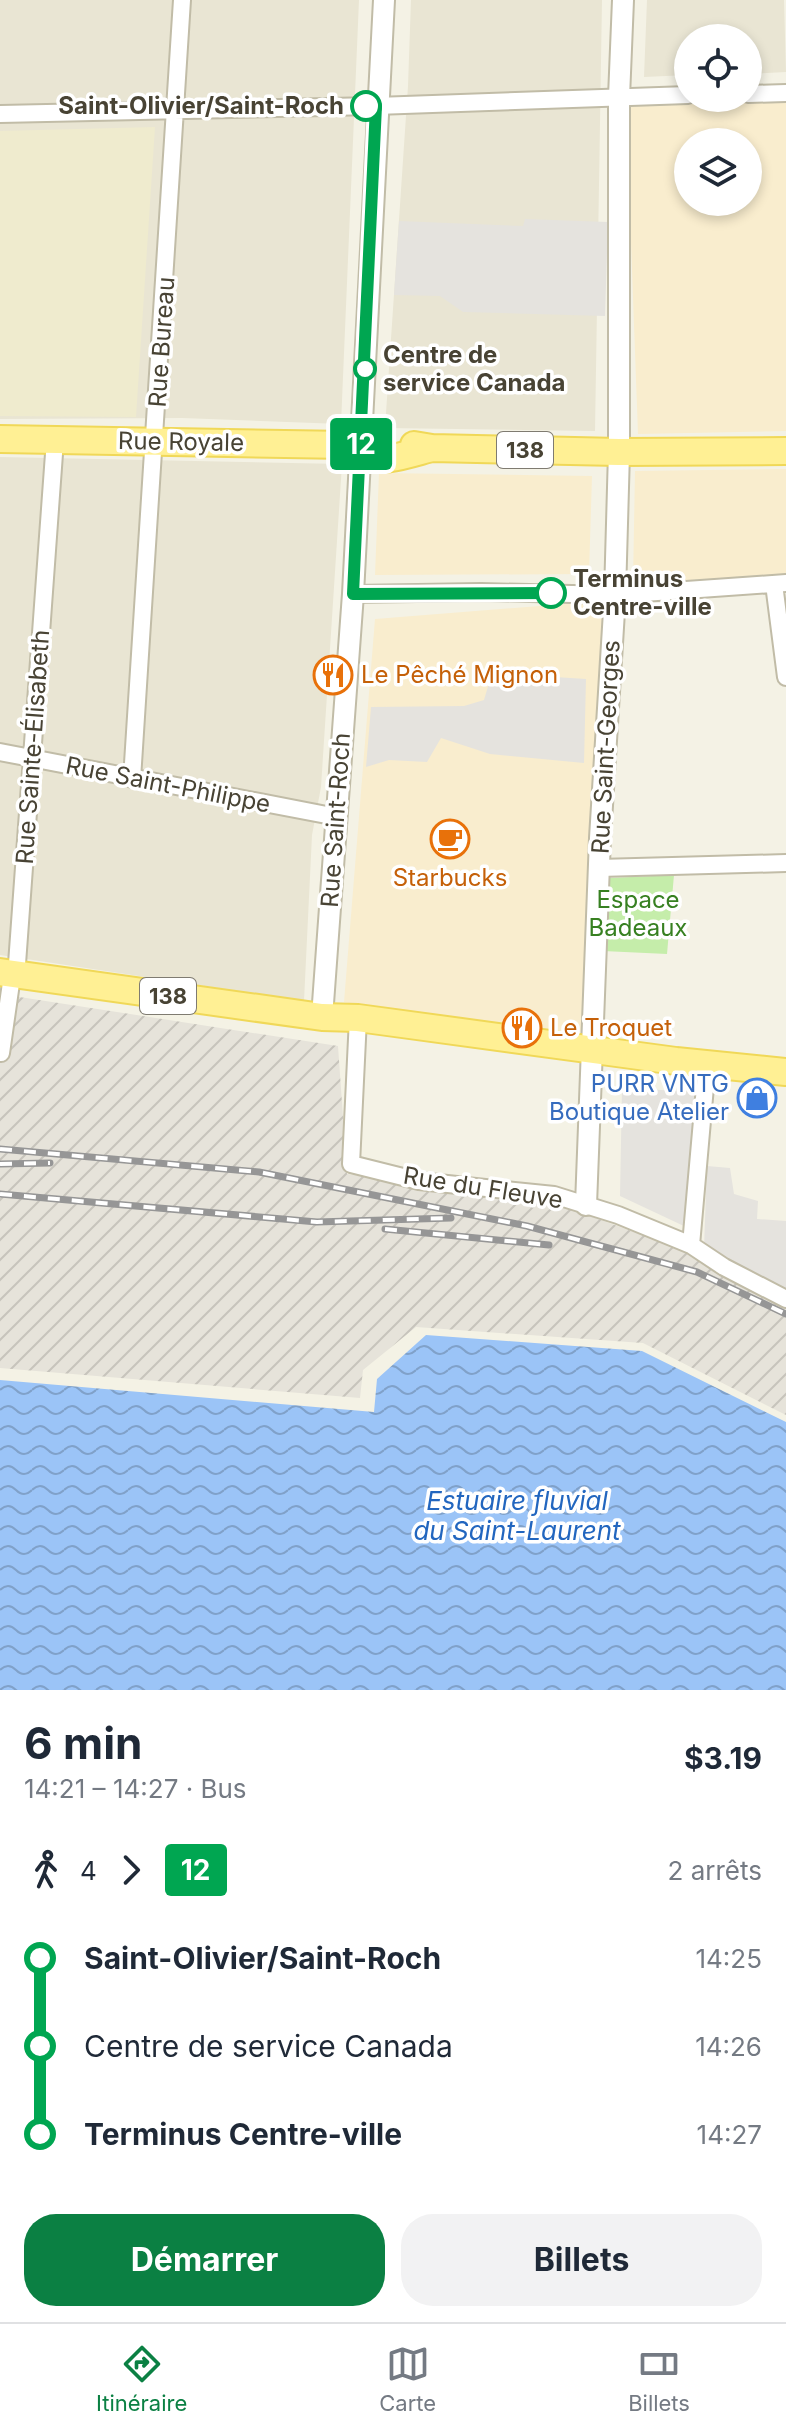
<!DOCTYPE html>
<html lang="fr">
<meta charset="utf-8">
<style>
body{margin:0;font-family:Inter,sans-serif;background:#f2f2f3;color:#1f2937;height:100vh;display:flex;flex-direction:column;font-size:30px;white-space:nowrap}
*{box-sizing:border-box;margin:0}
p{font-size:26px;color:#747a83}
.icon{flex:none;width:44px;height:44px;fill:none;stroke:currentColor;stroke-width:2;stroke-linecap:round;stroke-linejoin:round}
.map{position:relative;height:1690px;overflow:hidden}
.sheet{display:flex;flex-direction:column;background:#fff;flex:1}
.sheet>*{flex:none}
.badge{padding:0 16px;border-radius:6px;font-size:28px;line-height:52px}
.controls{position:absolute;left:674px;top:24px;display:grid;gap:16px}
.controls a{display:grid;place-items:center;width:88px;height:88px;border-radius:50%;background:#fff;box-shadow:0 4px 12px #0003;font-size:40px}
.map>.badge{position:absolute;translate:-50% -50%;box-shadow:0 0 0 4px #fff}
.legs{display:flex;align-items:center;gap:12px;height:88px;padding:0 24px;font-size:26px}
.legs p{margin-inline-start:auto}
.head{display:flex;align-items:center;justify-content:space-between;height:136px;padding:0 24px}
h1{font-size:44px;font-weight:700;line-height:60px}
.button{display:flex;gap:16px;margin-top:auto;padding:16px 24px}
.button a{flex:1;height:92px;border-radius:32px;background:#0b8043;color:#fff;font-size:32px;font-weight:700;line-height:92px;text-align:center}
.button a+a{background:#f2f2f3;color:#1f2937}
ul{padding:0 24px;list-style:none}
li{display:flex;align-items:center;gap:28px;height:88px;font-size:30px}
li i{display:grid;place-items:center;width:12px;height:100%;margin:0 10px;background:currentColor}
li i::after{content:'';width:20px;height:20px;margin:-10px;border:6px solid;border-radius:50%;background:#fff}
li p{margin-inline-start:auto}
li:first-child i{background:linear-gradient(#0000 50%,currentColor 0)}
li:last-child i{background:linear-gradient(currentColor 50%,#0000 0)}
.tabs{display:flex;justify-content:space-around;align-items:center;height:112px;border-top:2px solid #e0e1e3;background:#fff;font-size:22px;color:#747a83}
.tabs a{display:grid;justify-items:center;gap:4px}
.tabs .selected{color:#0b8043}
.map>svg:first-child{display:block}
.residential{fill:#e9e5d3}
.commercial{fill:#f9edce;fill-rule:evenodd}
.industrial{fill:url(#industrial-furrows)}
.education{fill:#efebce}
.green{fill:#c5edaa}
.parking{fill:#e5e3de}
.water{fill:url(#water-waves)}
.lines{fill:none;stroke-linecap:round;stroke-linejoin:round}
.minor-casing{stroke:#c1bca7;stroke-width:20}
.tertiary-casing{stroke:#c1bca7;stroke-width:24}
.primary-casing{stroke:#f0d858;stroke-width:30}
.minor{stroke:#fff;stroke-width:16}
.tertiary{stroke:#fff;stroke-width:20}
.primary{stroke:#fff094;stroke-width:26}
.rail-casing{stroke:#969696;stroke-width:7}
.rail{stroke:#fff;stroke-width:4;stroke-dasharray:12;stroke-linecap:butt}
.line-1-casing{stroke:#fff;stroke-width:18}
.line-1{stroke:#00a651;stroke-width:12}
.stop-1-dot{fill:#fff;stroke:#00a651;stroke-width:4}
.labels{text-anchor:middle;stroke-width:7;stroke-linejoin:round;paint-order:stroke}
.shield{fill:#fff;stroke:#7f7b71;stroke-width:2}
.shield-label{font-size:22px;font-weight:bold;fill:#484334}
.stop-label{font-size:24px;font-weight:bold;fill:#484334;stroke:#fff;text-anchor:start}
.street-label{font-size:24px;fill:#484334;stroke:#fff}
.food-label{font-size:24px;fill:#c56008;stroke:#fff;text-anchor:start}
.park-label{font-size:24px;fill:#378021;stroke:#fff}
.shop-label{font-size:24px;fill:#366cbe;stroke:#fff;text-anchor:end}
.water-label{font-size:26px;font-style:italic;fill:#2266bf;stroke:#fff}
</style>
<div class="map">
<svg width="786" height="1690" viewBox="0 0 786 1690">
<defs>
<pattern id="industrial-furrows" width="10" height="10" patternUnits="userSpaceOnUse" patternTransform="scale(2)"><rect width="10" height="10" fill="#e6e3da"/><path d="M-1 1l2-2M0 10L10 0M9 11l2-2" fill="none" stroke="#c7c4bc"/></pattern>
<pattern id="water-waves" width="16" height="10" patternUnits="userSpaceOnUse" patternTransform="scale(2)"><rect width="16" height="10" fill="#9bc4f7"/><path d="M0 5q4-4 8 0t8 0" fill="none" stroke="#80a1c9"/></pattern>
</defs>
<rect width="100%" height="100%" fill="#f4f2e5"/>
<path class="residential" d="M0,0H359L341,424L182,418L0,419Z
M411,0H602L595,431L385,428L408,86Z
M647,0H784L786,72L748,74V38H688V75L644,77Z
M0,457L342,464L321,787L312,835L304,1001L0,955Z"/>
<path class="commercial" d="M786,102V431L638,434L626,105ZM688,142H748V202H688Z
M786,469V575L633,583L635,471Z
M379,473L592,476L589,574L375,575Z
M603,601L589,1058L344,1002L375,619Z"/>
<path class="industrial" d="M0,994L338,1046L347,1174L549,1201L686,1251L786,1303V1415L643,1343L416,1327L363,1370L360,1398L0,1368Z"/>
<path class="education" d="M155,127L136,417L0,416V131Z"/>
<path class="green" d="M674,875L667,954L603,951L610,878Z"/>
<path class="parking" d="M525,219L608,222L605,316L463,312L440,296L394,295L399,221L523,226Z
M492,673L586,679L584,763L490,754L441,738L427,762L389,760L366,767L371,707L464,706L484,700Z
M622,1088L701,1092L686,1227L620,1196Z
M707,1166L730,1168L734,1194L758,1201L757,1219L786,1221V1295L704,1247Z"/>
<path class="water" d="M426,1335L642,1351L786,1422V1690H0V1380L374,1412L377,1379Z"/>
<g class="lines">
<g class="minor-casing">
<path id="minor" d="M748,94L786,93
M0,114L376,106L688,95
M774,584L786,677
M353,594L481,592L615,595L786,583
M0,752L337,817
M132,779L182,0
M599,868L786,863
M358,1018L351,1164L419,1181L554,1195L618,1215L691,1245L724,1267L786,1299
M1,1053L11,983L17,964L55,440
M691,1245L707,1064"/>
</g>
<g class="tertiary-casing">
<path id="tertiary" d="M322,1017L353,594L384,0
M586,1205L600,838L615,595L619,452V97L623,0"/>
</g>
<g class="primary-casing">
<path id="primary" d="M0,439L347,445C364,448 363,454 375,458C387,462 419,451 432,448
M414,445L432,448L619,452L786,451
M0,972L322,1017L358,1018L676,1061L786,1072"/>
</g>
<use href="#minor" class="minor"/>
<use href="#tertiary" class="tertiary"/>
<use href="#primary" class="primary"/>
<g class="rail-casing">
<path id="rail" d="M0,1149L259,1172L527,1226L697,1272L786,1314
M0,1164L50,1163
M0,1194L317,1222L451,1218
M385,1229L549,1245"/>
</g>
<use href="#rail" class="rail"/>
</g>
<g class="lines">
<g class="line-1-casing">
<path id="line-1" d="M366,106H376L353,594L551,593"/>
</g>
<use href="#line-1" class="line-1"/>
</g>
<defs>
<g id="restaurant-ring" transform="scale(2)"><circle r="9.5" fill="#fff" stroke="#e8710a" stroke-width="1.5"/><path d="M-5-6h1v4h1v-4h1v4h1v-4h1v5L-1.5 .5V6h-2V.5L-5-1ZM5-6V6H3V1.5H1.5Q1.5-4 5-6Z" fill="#e8710a"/></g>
<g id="cafe-ring" transform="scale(2)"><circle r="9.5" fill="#fff" stroke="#e8710a" stroke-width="1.5"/><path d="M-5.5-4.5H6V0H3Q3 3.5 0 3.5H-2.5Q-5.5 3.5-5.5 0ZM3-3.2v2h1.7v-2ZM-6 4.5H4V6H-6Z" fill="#e8710a"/></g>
<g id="shop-ring" transform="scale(2)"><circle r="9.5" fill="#fff" stroke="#3f7fe0" stroke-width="1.5"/><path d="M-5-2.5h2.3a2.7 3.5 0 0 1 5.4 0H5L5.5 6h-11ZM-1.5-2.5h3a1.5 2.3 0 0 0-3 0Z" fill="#3f7fe0"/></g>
</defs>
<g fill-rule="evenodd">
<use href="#restaurant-ring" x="333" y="675"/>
<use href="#cafe-ring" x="450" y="839"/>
<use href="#restaurant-ring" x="522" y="1028"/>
<use href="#shop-ring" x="757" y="1098"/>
</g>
<g class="stop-1-dot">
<circle cx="366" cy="106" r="14"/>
<circle cx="365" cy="369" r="10"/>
<circle cx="551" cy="593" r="14"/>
</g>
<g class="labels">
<g class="shield">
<rect x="497" y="432" width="56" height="36" rx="6"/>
<rect x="140" y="978" width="56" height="36" rx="6"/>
</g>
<g class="shield-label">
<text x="525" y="458">138</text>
<text x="168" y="1004">138</text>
</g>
<g class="stop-label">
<text x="344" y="114" text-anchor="end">Saint-Olivier/Saint-Roch</text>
<text x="383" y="363">Centre de<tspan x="383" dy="28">service Canada</tspan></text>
<text x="573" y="587">Terminus<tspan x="573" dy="28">Centre-ville</tspan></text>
</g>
<g class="street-label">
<text transform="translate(162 342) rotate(-86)" y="8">Rue Bureau</text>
<text transform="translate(181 442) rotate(1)" y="8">Rue Royale</text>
<text transform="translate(33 747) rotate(-86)" y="8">Rue Sainte-Élisabeth</text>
<text transform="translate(606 747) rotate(-87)" y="8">Rue Saint-Georges</text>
<text transform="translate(168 785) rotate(11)" y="8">Rue Saint-Philippe</text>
<text transform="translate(336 820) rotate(-86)" y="8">Rue Saint-Roch</text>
<text transform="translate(483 1188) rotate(9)" y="8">Rue du Fleuve</text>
</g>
<g class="food-label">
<text x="361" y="683">Le Pêché Mignon</text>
<text x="450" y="886" text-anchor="middle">Starbucks</text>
<text x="550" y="1036">Le Troquet</text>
</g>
<g class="park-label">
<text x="638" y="908">Espace<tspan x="638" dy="28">Badeaux</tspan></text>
</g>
<g class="shop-label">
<text x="729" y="1092">PURR VNTG<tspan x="729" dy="28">Boutique Atelier</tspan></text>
</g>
<g class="water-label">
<text x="517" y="1510">Estuaire fluvial<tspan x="517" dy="30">du Saint-Laurent</tspan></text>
</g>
</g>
</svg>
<div class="controls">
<a><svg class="icon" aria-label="locate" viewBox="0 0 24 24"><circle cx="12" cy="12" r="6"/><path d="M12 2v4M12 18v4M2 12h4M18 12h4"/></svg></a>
<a><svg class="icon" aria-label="layers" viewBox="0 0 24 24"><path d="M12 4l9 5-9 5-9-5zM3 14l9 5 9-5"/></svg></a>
</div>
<b class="badge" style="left:361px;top:444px;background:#00a651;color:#fff">12</b>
</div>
<section class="sheet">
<div class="head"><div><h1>6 min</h1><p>14:21 – 14:27 · Bus</p></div><b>$3.19</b></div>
<div class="legs"><svg class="icon" aria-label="walk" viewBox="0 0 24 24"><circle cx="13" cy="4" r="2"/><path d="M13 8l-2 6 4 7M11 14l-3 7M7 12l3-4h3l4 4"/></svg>4<svg class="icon" aria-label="forward" viewBox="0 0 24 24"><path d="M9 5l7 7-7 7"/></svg><b class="badge" style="background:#00a651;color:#fff">12</b><p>2 arrêts</p></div>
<ul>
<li><i style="color:#00a651"></i><b>Saint-Olivier/Saint-Roch</b><p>14:25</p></li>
<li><i style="color:#00a651"></i><span>Centre de service Canada</span><p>14:26</p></li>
<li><i style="color:#00a651"></i><b>Terminus Centre-ville</b><p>14:27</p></li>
</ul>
<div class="button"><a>Démarrer</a><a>Billets</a></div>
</section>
<nav class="tabs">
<a class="selected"><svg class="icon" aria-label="directions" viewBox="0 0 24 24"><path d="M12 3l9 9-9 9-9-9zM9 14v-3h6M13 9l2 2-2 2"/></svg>Itinéraire</a>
<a><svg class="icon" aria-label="map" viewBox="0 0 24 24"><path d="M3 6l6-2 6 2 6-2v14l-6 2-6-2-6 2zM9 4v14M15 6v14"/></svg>Carte</a>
<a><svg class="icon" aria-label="tickets" viewBox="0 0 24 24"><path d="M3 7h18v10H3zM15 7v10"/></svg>Billets</a>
</nav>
